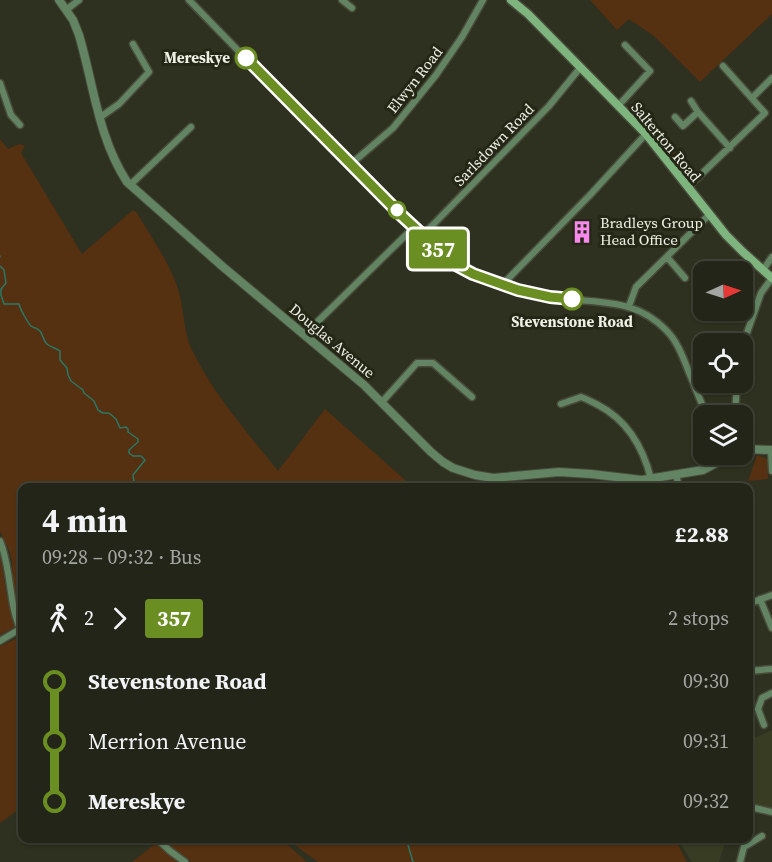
<!DOCTYPE html>
<meta charset="utf-8">
<style>
body{margin:0;font-family:"Source Serif 4",serif;background:#2e3124;color:#f1f3f6;height:100vh;display:flex;flex-direction:column;font-size:22px;white-space:nowrap}
*{box-sizing:border-box;margin:0}
p{font-size:20px;color:#a2a5a1}
.icon{flex:none;width:33px;height:33px;fill:none;stroke:currentColor;stroke-width:2;stroke-linecap:round;stroke-linejoin:round}
.map{position:relative;flex:1;overflow:hidden}
.sheet{position:absolute;left:18px;top:483px;width:735px;height:360px;display:flex;flex-direction:column;background:#222517;border-radius:12px;box-shadow:0 2px 4px #0004,0 0 0 2px #3f4236}
.sheet>*{flex:none}
.badge{padding:0 12px;border-radius:4px;font-size:21px;line-height:39px}
.needle{width:39px;rotate:87deg}
.controls{position:absolute;left:693px;top:261px;display:grid;gap:12px}
.controls a{display:grid;place-items:center;width:60px;height:60px;border-radius:12px;background:#222517;box-shadow:0 2px 4px #0004,0 0 0 2px #3f4236;font-size:30px}
.map>.badge{position:absolute;translate:-50% -50%;box-shadow:0 0 0 3px #fff}
.legs{display:flex;align-items:center;gap:9px;height:66px;padding:0 24px;font-size:20px}
.legs p{margin-inline-start:auto}
.headline{display:flex;align-items:center;justify-content:space-between;height:102px;padding:0 24px}
h1{font-size:33px;font-weight:700;line-height:45px}
ul{padding:0 24px;list-style:none}
li{display:flex;align-items:center;gap:21px;height:60px;font-size:22px}
li i{display:grid;place-items:center;width:9px;height:100%;margin:0 8px;background:currentColor}
li i::after{content:'';width:15px;height:15px;margin:-8px;border:4px solid;border-radius:50%;background:#222517}
li p{margin-inline-start:auto}
li:first-child i{background:linear-gradient(#0000 50%,currentColor 0)}
li:last-child i{background:linear-gradient(currentColor 50%,#0000 0)}
.map>svg:first-child{display:block}
.built{fill:#383c23}
.green{fill:#553011}
.lines{fill:none;stroke-linecap:round;stroke-linejoin:round}
.stream{stroke:#2a7865;stroke-width:1.5}
.minor-casing{stroke:#494c3b;stroke-width:9}
.tertiary-casing{stroke:#494c3b;stroke-width:10}
.secondary-casing{stroke:#494c3b;stroke-width:11}
.minor{stroke:#628463;stroke-width:6}
.tertiary{stroke:#628463;stroke-width:8}
.secondary{stroke:#7eb47e;stroke-width:8}
.line-1-casing{stroke:#fff;stroke-width:14}
.line-1{stroke:#6b8e23;stroke-width:9}
.stop-1-dot{fill:#fff;stroke:#6b8e23;stroke-width:3}
.labels{text-anchor:middle;stroke-width:6;stroke-linejoin:round;paint-order:stroke}
.stop-label{font-size:15px;font-weight:bold;fill:#eef0e5;stroke:#252716;text-anchor:end}
.street-label{font-size:15px;fill:#eef0e5;stroke:#252716}
.poi-label{font-size:15px;fill:#eef0e5;stroke:#252716;text-anchor:start}
</style>
<div class="map">
<svg width="772" height="862" viewBox="0 0 772 862">
<rect width="100%" height="100%" fill="#2e311f"/>
<path class="built" d="M772,730V809L749,803L748,741Z
M678,839H726L719,862H692Z"/>
<path class="green" d="M590,0H772V14L700,82L654,36L629,19L617,30Z
M656,134L677,153L695,175L693,177L684,176L675,161H673L654,136Z
M0,139L8,149L19,144L25,146L21,153L82,254L133,210L137,213C151,237 168,260 177,286C184,305 183,330 191,348C213,394 247,432 278,471L325,409L413,487L22,488V622L17,604L13,582L12,561L9,550L0,531Z
M757,455L767,459L768,479L748,481Z
M0,554L7,597L15,627L0,635Z
M20,637L22,641V807L0,823V646Z
M160,839H281L307,862H191L182,857Z
M288,839H675L687,862H318L300,849Z
M155,844L182,862H132Z"/>
<g class="lines">
<path class="stream" d="M0,256V257
M0,266L4,270L6,283L1,289V295L4,304H19C20,309 28,323 31,326C36,330 35,326 40,331C43,335 43,340 47,344C50,347 56,348 60,351V360L67,368L68,375L71,381L83,390L84,393L94,401L98,410L103,413H109L116,419L120,428L126,427L128,429V432L138,439V442L129,450V453L133,456H141L145,460L133,475L134,482L137,488
M406,838L413,862"/>
<g class="minor-casing">
<path id="minor" d="M189,0C229,41 269,83 310,123C322,136 336,148 349,161C383,197 417,236 457,265C483,283 529,294 560,298C600,304 635,298 666,330C680,344 685,364 693,382C697,393 702,404 707,416
M342,0L352,8
M66,10L79,0
M723,66L765,113
M0,83L11,115L20,125
M752,98L772,78
M691,101L698,112L730,148
M618,106L650,71L625,45
M675,117L683,126L698,112
M99,118L119,104L149,72L133,44
M351,164L393,128L436,75L462,37L483,0
M130,185L191,127
M688,187L765,113
M423,235L549,106L580,68
M667,257L685,278
M763,270L772,257
M502,285L590,195L646,134
M629,306L636,287L709,215
M304,335L414,227
M742,347L761,293L772,278
M382,402L417,363H433L472,397
M561,404L581,397C587,399 592,402 598,405C627,420 643,447 651,479
M735,416L737,382
M771,450L772,471
M676,474L679,488
M0,541C12,570 8,605 22,633
M760,599L772,628
M748,604L772,595
M0,641L20,629
M748,671L772,669
M764,725L758,709L762,698L772,693
M748,804L750,807L772,812
M156,838L170,851L185,862
M740,862L744,847L762,836"/>
</g>
<g class="tertiary-casing">
<path id="tertiary" d="M59,0L73,20L79,35C94,86 98,137 127,182L222,266L364,385L431,452L443,462L453,468L475,475L493,478L559,472L591,474L642,480L703,470L718,462L726,454
M742,449L772,450"/>
</g>
<g class="secondary-casing">
<path id="secondary" d="M511,0L528,14L646,134L726,235L743,252L772,278"/>
</g>
<use href="#minor" class="minor"/>
<use href="#tertiary" class="tertiary"/>
<use href="#secondary" class="secondary"/>
</g>
<g class="lines">
<g class="line-1-casing">
<path id="line-1" d="M246,58L401,215L441,252L458,266L473,274L518,290L550,297L572,299"/>
</g>
<use href="#line-1" class="line-1"/>
</g>
<defs>
<g id="building-bare" transform="scale(1.8)"><path d="M-4-6H4V6H1V3H-1V6H-4ZM-2.5-4.3h1.7v1.8h-1.7ZM.8-4.3h1.7v1.8H.8ZM-2.5-1h1.7V.8h-1.7ZM.8-1h1.7V.8H.8Z" fill="#f788ec" stroke="#252716" stroke-width="2.5" paint-order="stroke"/></g>
</defs>
<g fill-rule="evenodd">
<use href="#building-bare" x="582" y="232"/>
</g>
<g class="stop-1-dot">
<circle cx="246" cy="58" r="10"/>
<circle cx="397" cy="210" r="8"/>
<circle cx="572" cy="299" r="10"/>
</g>
<g class="labels">
<g class="stop-label">
<text x="230" y="63">Mereskye</text>
<text x="572" y="327" text-anchor="middle">Stevenstone Road</text>
</g>
<g class="street-label">
<text transform="translate(415 80) rotate(-52)" y="5">Elwyn Road</text>
<text transform="translate(666 142) rotate(50)" y="5">Salterton Road</text>
<text transform="translate(494 145) rotate(-46)" y="5">Sarlsdown Road</text>
<text transform="translate(332 341) rotate(40)" y="5">Douglas Avenue</text>
</g>
<g class="poi-label">
<text x="600" y="228">Bradleys Group<tspan x="600" dy="17">Head Office</tspan></text>
</g>
</g>
</svg>
<div class="controls">
<a><svg class="needle" viewBox="-14 -14 28 28"><path d="M0-13l5 13h-10z" fill="#e53935"/><path d="M0 13l5-13h-10z" fill="#a2a5a1"/></svg></a>
<a><svg class="icon" aria-label="locate" viewBox="0 0 24 24"><circle cx="12" cy="12" r="6"/><path d="M12 2v4M12 18v4M2 12h4M18 12h4"/></svg></a>
<a><svg class="icon" aria-label="layers" viewBox="0 0 24 24"><path d="M12 4l9 5-9 5-9-5zM3 14l9 5 9-5"/></svg></a>
</div>
<b class="badge" style="left:438px;top:249px;background:#6b8e23;color:#fff">357</b>
<section class="sheet">
<div class="headline"><div><h1>4 min</h1><p>09:28 – 09:32 · Bus</p></div><b>£2.88</b></div>
<div class="legs"><svg class="icon" aria-label="walk" viewBox="0 0 24 24"><circle cx="13" cy="4" r="2"/><path d="M13 8l-2 6 4 7M11 14l-3 7M7 12l3-4h3l4 4"/></svg>2<svg class="icon" aria-label="forward" viewBox="0 0 24 24"><path d="M9 5l7 7-7 7"/></svg><b class="badge" style="background:#6b8e23;color:#fff">357</b><p>2 stops</p></div>
<ul>
<li><i style="color:#6b8e23"></i><b>Stevenstone Road</b><p>09:30</p></li>
<li><i style="color:#6b8e23"></i><span>Merrion Avenue</span><p>09:31</p></li>
<li><i style="color:#6b8e23"></i><b>Mereskye</b><p>09:32</p></li>
</ul>
</section>
</div>
